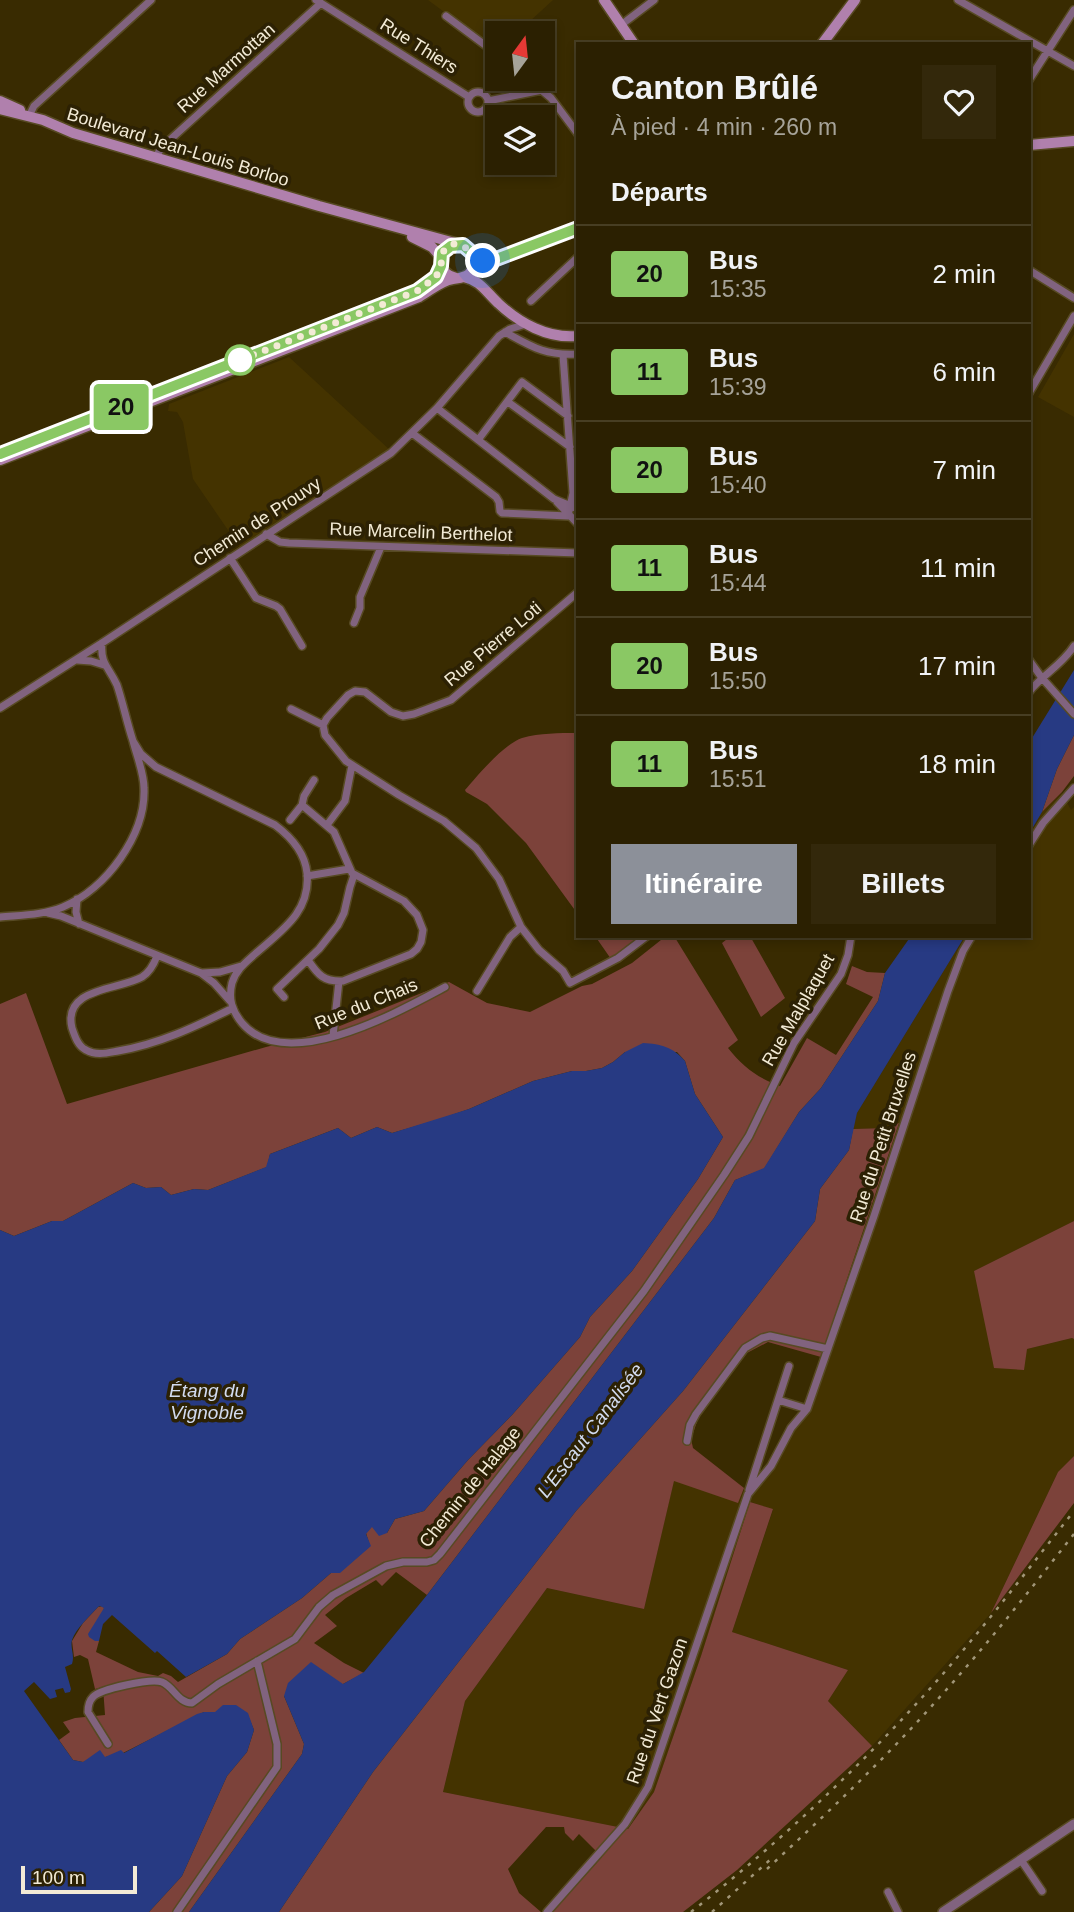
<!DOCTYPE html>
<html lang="fr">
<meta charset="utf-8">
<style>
body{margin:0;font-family:Arial,sans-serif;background:#33280b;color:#f1f3f6;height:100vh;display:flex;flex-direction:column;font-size:26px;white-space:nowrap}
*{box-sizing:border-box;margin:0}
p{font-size:23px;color:#a6a399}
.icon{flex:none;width:38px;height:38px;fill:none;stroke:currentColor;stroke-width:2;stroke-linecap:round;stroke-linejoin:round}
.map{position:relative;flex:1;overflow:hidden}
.side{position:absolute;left:576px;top:42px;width:455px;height:896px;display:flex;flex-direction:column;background:#2b2001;border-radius:0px;box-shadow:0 4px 10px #0003,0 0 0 2px #473e23}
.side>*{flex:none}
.badge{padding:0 14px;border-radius:5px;font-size:24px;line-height:46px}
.needle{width:46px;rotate:15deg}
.fabs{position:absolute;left:485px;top:21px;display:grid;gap:14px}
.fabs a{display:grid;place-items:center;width:70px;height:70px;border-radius:0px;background:#2b2001;box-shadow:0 4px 10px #0003,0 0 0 2px #473e23;font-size:35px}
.scale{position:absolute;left:21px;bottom:18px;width:116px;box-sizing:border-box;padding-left:7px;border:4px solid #f3ebd6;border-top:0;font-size:19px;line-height:24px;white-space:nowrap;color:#f3ebd6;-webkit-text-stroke:5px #2c2104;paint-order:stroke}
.you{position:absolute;width:35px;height:35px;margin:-18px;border:5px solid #fff;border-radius:50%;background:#1a73e8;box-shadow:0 0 0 10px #1a73e833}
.map>.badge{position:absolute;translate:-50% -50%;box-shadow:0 0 0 4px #fff}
h2{padding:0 35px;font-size:26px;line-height:63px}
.round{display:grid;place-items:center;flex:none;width:74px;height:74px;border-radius:0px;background:#33280b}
.overview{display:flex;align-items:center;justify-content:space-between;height:119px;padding:0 35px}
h1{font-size:33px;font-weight:700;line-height:52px}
.cta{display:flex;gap:14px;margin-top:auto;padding:14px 35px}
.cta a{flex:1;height:80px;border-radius:0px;background:#8c9099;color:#fff;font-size:28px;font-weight:700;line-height:80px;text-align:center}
.cta a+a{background:#33280b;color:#f1f3f6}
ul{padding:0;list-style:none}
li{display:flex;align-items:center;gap:21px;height:98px;padding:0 35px;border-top:2px solid #473e23}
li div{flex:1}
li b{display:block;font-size:26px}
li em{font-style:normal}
li .badge{min-width:77px;font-weight:700;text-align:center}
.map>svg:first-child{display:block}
.built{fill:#430}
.green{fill:#7c423a}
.water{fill:#273a83}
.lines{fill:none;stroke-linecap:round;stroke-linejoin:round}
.minor-casing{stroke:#574a23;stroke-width:10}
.tertiary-casing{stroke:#574a23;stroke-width:12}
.secondary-casing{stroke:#574a23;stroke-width:13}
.minor{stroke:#81637f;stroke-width:7}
.tertiary{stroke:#81637f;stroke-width:9}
.secondary{stroke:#b080ad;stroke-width:10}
.rail{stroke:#a19678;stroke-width:2.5;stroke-dasharray:3.5 7;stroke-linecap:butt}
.line-casing{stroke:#fff;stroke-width:16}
.line{stroke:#8ac864;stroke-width:10}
.walk{stroke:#f3ebd6;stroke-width:7;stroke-dasharray:0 12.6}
.stop-dot{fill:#fff;stroke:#8ac864;stroke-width:3.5}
.labels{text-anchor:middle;stroke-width:7;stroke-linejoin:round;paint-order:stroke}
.street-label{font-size:18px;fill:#f3ebd6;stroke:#2c2104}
.water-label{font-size:19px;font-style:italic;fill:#d2dbf0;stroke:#2c2104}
</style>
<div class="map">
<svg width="1074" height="1912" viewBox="0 0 1074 1912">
<rect width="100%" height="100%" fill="#392b01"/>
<path class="built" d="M428,0H553L517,33H497V51Z
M1074,334V417L1038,397Z
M289,357L391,451L241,549L193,479L183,422L177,412L168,411L169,404Z
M1062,793L1071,810L1074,807V1221L974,1271L1027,1349L1072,1338L1074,1339V1456L1058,1472L991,1613L872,1746L828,1701L848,1670L732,1632L773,1510L751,1502L701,1656L654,1792L628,1829L443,1792L465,1701L547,1588L644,1609L674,1480L738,1502L744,1488L759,1477L775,1454L806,1402L899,1124L887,1128L853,1129L857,1113L965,936H1029V834L1042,812Z"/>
<path class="green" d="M577,733H578L577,913L526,843L487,804L466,792L465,790C478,775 504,744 522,738C540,733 559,733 577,733Z
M1074,735V776L1062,792L1042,812L1057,769Z
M595,936H639L611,959Z
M666,936H674L738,1040L728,1048C743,1067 758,1078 780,1086L807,1038L836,1055L873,997L846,984L852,966L867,972L885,973L878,1001L821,1088L799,1112L764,1169L735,1180L714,1218L427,1595L396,1572L382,1586L376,1580L346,1598L325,1615L337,1626L314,1643L344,1663L364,1673L343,1684L284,1696L304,1744L302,1754L189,1912H149L182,1876L227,1776L247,1752L254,1730L247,1713L204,1712L123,1753L83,1762L73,1760L59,1740L70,1732L63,1722L75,1718L105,1715L103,1687L95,1689L88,1659L80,1655L74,1657L72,1641L83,1623L98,1607L103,1606L104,1608L95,1641H99L96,1652L138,1672L158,1676L163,1673L171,1676L178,1682L227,1654L240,1639L302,1598L331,1573L340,1572L370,1546L366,1533L372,1526L387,1533L395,1519L424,1511L468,1460L512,1415L580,1337L590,1317L632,1271L698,1179L723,1137L695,1094L685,1061L677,1052H625L613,1062L602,1068L586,1071H572L533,1081L469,1109L437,1120L392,1133L377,1127L351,1138L338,1128L270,1154L267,1167L208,1190L194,1189L171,1195L161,1187L146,1188L133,1183L63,1221H52L14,1236L0,1230V1004L26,993L67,1104L266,1047L325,1032L449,982L487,1003L530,1012L582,986L592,984L632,963Z
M731,936H750L785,998L761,1017L722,943Z
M899,1123L821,1357L768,1342L745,1354L700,1413L691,1439L693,1448L744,1488L738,1503L674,1481L644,1609L547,1588L465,1701L443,1792L628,1829L654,1792L701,1656L750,1502L773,1509L732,1632L848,1670L828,1701L872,1746L737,1870L683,1912H552L602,1857L579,1834L573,1841L565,1833L564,1827H546L508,1869L519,1893L541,1912H279L373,1772L576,1511L683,1391L815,1221L820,1189L849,1150L853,1129L887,1128Z
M1074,1221V1339L1072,1338L1027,1349L1024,1370L994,1368L974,1271Z
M1074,1456V1503L991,1613L1058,1472Z"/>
<path class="water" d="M1074,670V735L1057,769L1042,812L1029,834V743Z
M911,936H965L857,1113L849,1150L820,1189L815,1221L683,1391L576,1511L373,1772L279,1912H189L302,1754L304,1744L284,1696L288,1683L311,1662L343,1684L364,1672L427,1595L714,1218L735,1180L764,1168L799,1112L821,1088L878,1001L885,973Z
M643,1043C661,1044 673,1047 685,1061L695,1094L723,1137L698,1179L632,1271L590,1317L580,1337L512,1415L468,1460L424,1511L395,1519L387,1533L379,1536L372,1527L366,1534L371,1546L340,1573H331L302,1598L240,1639L227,1654L186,1677L157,1651L155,1653L112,1615L103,1624L99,1641H95L89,1637L88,1634L104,1608L100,1606L98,1607C90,1616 76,1628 72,1640C70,1648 75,1655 72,1664L65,1667L71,1689L70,1692L65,1693L63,1688L55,1690L57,1697L50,1699L34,1682L24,1691L73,1760L83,1762L100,1750L105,1757L121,1750L124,1753L197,1714L204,1712H215L223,1705H236L248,1713L254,1730L247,1752L227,1776L182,1876L149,1912H0V1230L14,1236L52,1221H63L133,1183L146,1188L161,1187L171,1195L194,1189L208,1190L266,1167L270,1154L338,1128L351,1138L377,1127L392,1133L469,1109L533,1081L572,1071H586L602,1068L613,1062L625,1052Z"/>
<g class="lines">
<g class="minor-casing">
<path id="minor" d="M316,0L469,97
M958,0L1074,66
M446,16L497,54
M621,25L654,0
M528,79L551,98L578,134
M1029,80L1074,10
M468 102a10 10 0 1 1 20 0a10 10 0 1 1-20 0Z
M488,101L542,90
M29,116L34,106L151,0
M155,158L162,147L321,3
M1029,270L1074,298
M531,301L578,257
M505,332C532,347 546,356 578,354
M1029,393L1074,316
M508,402L570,447
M437,408L554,499L578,509
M412,433L496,497L499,502L500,511L502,513L568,516L573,493L563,355
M478,440L522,382L568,416
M557,502L578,524
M266,534L280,542L289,543L578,553
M230,558L256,598L276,606L280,609L302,646
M354,623L360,608V597L381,547
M77,660L91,661L104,665
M1029,660L1042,678L1074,714
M1029,692C1042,675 1062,665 1074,646
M0,708L102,643L391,453L437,408L499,336L510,329L526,324
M291,709L323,725
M133,741L141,754L156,767L275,825C291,837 305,852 307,873C311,912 281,931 255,954C245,963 236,970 232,983C228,999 232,1011 242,1023C286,1075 398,1012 445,987
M302,805L334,832L352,873L404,901L417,915L423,930L421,942L417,949L411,954L343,981C324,982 318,975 308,960
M290,820L302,805L304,796L314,780
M327,825L345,801L352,765
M1029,845L1043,823L1074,788
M307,876L349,869
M77,899L76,912L79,924
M48,913L61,916L201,973L214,983L230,1001
M0,917C21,915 44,915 63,907C106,889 146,835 144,788C144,773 137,757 133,741C127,723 123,703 117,685C109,667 100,664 102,643
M521,927L539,950L563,971L570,983L618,958L647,936
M157,956C154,964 150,972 142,977C120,990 62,987 72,1028C75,1037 78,1046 86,1050C96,1056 107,1053 118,1051C159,1044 195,1027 233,1008
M202,973L220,972L241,966
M477,991L510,937L521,927L499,879L476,848L444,821L399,795L346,761L325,735L323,725L327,718L348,695L355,691L365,692L391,712L403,716L414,714L451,700L578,592
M284,997L277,989L319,949L338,925L344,913L350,887L354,875
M333,1036L339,981
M778,1400L807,1409
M687,1441L690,1425L696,1414L745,1348L762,1338L770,1336L828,1349
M749,1490L789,1366
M108,1744L88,1712C88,1707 89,1701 93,1697C100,1689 151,1678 162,1682C174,1687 178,1703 192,1703L218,1684L295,1639L319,1607L333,1595L386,1566L403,1562H427L434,1560L440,1554L644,1291L724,1175L749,1136L794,1043L841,974L848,955L851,936
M1021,1860L1042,1891
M888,1892L898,1912
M177,1912L277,1767V1744L257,1661
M547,1912L625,1824L648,1787L748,1494L771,1466L791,1428L807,1409L874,1216L948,991L963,951L972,936"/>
</g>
<g class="tertiary-casing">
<path id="tertiary" d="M943,1912L1074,1824"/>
</g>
<g class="secondary-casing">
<path id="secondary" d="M604,0L634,44
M822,44L855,0
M0,101L20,110
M0,109L43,120L73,133L134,151L319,206L455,243
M1029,145L1074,141
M412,237L432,247L441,257
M474,256L483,261L494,260L578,228
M464,277C480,280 487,293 498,303C519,323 548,339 578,336
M422,289L436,277L441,266
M0,460L419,297C430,291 440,281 453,279C459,278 464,278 469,274C471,272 473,269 474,265C479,243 447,235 440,260C441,270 446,276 456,278"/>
</g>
<use href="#minor" class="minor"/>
<use href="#tertiary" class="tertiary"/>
<use href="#secondary" class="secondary"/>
<path class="rail" d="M767,1869C826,1814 885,1759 938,1699C986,1646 1030,1590 1074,1534
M691,1912C776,1845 855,1772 927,1692C979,1634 1026,1572 1074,1511
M712,1912L772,1858"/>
</g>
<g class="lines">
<g class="line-casing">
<path id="line" d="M0,454L417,291L436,277L441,266L442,253L451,246L463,245L479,259L491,261L578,228"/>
</g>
<use href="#line" class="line"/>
<path class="walk" d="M240,360L235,362L417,291L436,277L441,266L442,253C460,231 468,255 483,261"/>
</g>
<circle class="stop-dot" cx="240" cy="360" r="14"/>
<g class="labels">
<g class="street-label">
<text transform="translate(419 46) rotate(32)" y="6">Rue Thiers</text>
<text transform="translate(226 68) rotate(-42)" y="6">Rue Marmottan</text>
<text transform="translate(178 147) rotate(17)" y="6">Boulevard Jean-Louis Borloo</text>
<text transform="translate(257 522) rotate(-33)" y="6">Chemin de Prouvy</text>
<text transform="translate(421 532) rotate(2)" y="6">Rue Marcelin Berthelot</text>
<text transform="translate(493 644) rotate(-40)" y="6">Rue Pierre Loti</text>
<text transform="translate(366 1004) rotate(-22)" y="6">Rue du Chais</text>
<text transform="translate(798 1010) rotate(-60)" y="6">Rue Malplaquet</text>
<text transform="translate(883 1137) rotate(-72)" y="6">Rue du Petit Bruxelles</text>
<text transform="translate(470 1487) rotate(-51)" y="6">Chemin de Halage</text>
<text transform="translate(657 1711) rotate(-71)" y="6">Rue du Vert Gazon</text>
</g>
<g class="water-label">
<text x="207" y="1397">Étang du<tspan x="207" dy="22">Vignoble</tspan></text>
<text transform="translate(590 1430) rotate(-53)" y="7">L'Escaut Canalisée</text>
</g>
</g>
</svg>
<div class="fabs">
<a><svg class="needle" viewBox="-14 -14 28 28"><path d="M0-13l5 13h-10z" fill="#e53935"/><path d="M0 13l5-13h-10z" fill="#a6a399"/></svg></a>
<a><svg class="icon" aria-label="layers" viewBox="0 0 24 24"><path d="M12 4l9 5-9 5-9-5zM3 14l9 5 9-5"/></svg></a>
</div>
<div class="scale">100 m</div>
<div class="you" style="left:483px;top:261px"></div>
<b class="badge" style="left:121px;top:407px;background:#8ac864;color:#111">20</b>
<section class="side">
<div class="overview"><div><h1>Canton Brûlé</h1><p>À pied · 4 min · 260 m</p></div><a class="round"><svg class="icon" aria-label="heart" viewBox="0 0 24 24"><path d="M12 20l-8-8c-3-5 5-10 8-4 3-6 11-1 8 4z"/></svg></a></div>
<h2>Départs</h2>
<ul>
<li><span class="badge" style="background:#8ac864;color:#111">20</span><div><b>Bus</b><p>15:35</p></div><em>2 min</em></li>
<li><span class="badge" style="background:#8ac864;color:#111">11</span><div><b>Bus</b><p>15:39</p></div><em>6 min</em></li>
<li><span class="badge" style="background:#8ac864;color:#111">20</span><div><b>Bus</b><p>15:40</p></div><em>7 min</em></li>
<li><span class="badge" style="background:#8ac864;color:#111">11</span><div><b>Bus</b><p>15:44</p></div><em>11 min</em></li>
<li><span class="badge" style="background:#8ac864;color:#111">20</span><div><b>Bus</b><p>15:50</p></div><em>17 min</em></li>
<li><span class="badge" style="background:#8ac864;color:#111">11</span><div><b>Bus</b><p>15:51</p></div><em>18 min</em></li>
</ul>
<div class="cta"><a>Itinéraire</a><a>Billets</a></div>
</section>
</div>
